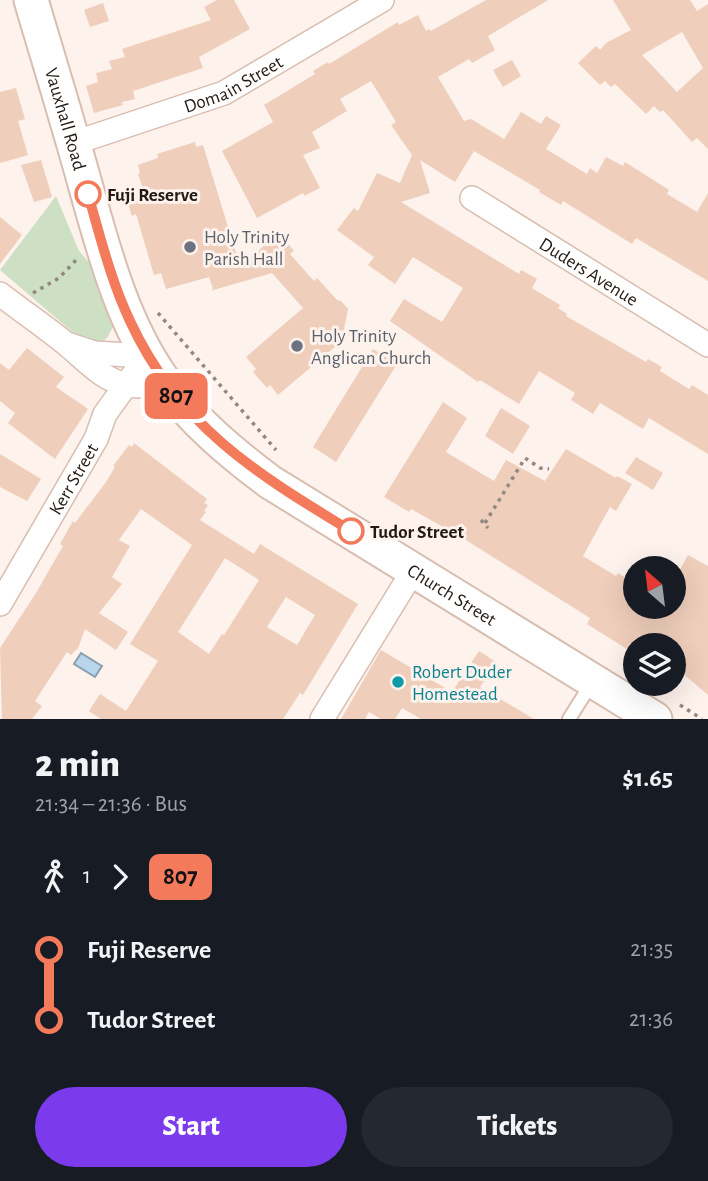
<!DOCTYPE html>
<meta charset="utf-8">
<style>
body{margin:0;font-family:"Alegreya Sans",sans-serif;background:#242831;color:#f1f3f6;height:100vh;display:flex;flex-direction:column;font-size:26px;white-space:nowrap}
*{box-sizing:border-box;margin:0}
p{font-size:23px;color:#9ea1a6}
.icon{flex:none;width:38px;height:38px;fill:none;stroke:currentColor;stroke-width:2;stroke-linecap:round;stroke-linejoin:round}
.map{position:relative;height:719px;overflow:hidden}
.sheet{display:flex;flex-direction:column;background:#171b24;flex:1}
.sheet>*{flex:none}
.badge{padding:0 14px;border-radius:10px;font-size:24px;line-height:46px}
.needle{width:46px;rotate:332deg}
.controls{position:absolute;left:623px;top:556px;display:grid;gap:14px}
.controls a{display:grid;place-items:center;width:63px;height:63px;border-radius:50%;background:#171b24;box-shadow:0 7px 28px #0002;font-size:35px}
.map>.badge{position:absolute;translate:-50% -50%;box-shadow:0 0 0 4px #fff}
.legs{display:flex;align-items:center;gap:10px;height:77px;padding:0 35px;font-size:23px}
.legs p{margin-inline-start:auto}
.overview{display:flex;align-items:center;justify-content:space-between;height:119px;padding:0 35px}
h1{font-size:38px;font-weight:800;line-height:52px}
.primary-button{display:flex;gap:14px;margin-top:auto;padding:14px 35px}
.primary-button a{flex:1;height:80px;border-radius:42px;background:#7c3aed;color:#fff;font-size:28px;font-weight:800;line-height:80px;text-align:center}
.primary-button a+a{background:#242831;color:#f1f3f6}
ul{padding:0 35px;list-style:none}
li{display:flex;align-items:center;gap:24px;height:70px;font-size:26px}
li i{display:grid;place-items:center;width:10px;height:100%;margin:0 9px;background:currentColor}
li i::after{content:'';width:18px;height:18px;margin:-9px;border:5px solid;border-radius:50%;background:#171b24}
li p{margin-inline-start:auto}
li:first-child i{background:linear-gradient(#0000 50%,currentColor 0)}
li:last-child i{background:linear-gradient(currentColor 50%,#0000 0)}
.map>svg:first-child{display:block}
.green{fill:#cee0c4}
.water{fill:#b8d5ec;stroke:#8b9dab;stroke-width:2}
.building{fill:#efcebb;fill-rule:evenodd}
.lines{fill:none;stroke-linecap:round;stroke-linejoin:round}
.lane-casing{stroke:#d8beb0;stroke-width:16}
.street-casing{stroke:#d8beb0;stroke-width:26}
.secondary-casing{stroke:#d8beb0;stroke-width:37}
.path{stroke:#928882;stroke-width:3.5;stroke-dasharray:3.5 5;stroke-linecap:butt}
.lane{stroke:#fff;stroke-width:12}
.street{stroke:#fff;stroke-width:23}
.secondary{stroke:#fff;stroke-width:33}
.line-1-casing{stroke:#fff;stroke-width:16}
.line-1{stroke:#f47a5c;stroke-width:10}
.stop-1-dot{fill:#fff;stroke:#f47a5c;stroke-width:3.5}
.worship-dot{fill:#6b7280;stroke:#fdf2ec;stroke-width:2.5}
.culture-dot{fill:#0f9aa8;stroke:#fdf2ec;stroke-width:2.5}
.labels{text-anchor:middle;stroke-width:6;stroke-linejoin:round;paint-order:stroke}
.street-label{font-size:19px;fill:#231a14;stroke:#fdf2ec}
.stop-label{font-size:19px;font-weight:bold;fill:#231a14;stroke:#fdf2ec;text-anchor:start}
.worship-label{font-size:19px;fill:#5b616d;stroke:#fdf2ec;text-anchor:start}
.culture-label{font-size:19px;fill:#0d838f;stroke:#fdf2ec;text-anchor:start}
</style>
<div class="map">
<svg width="708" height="719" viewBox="0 0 708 719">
<rect width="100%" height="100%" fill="#fdf2ec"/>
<path class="green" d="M56,196L79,251L95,269L114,325L107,338L98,345L83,341L0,270Z"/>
<path class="water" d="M81,653L102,666L95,677L74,664Z"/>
<path class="building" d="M217,0H234L250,29L199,57L203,68L133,91L135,99L122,102L123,105L94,113L86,86L98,82L96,73L112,69L109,61L125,57L122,49L211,20L204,7Z
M486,0H548L488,36L495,50L472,63L469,59L438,77L464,121L471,119L504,139L521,112L541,124L546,116L561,125L546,149L587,174L590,168L597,173L606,157L623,166L625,162L669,190L667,194L697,212L708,193V281L636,238L632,244L563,201L561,205L539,192L540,190L474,151L455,182L420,160L430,193L401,202L519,274L521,270L537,279L532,288L560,305L558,308L567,314L566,316L646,362L648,359L662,367L660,371L689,389L692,385L708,395V454L649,418L643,429L600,403L593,414L571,400L575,393L539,371L519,404L480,380L478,382L390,321L404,299L442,322L463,288L413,257L395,284L368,265L374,257L337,230L354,208L358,211L377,173L400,183L412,155L391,125L396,122L371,81L340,99L347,111L312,132L320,148L303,155L320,188L304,196L303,193L257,218L222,151L273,122L264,105L315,74L313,71L328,62L329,64L398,22L399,25L418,15L426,31L429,29L431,31Z
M613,0H690L697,11L708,4V149L697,138L692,142L663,110L660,112L654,106L646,114L615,84L611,87L605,81L600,85L578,63L596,46L600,50L606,43L631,30ZM682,32L703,68L677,92L642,55Z
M103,3L109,21L90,27L84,10Z
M512,60L521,76L503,87L493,70Z
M16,88L25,119L18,121L28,155L0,163V92Z
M195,142L196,147L203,145L240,266L279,233L294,251L290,254L314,281L317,278L337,300L341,301L348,309L344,329L349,335L278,395L270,385L267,388L253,372L256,369L246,357L303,308L272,273L210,291L213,289L209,277L166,289L161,273L154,275L136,214L132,216L125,195L143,189L138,174L140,173L138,165L158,158L157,154Z
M41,160L52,197L34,202L21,165Z
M0,217L22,235L0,264Z
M27,348L64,377L56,387L88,409L55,459L8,423L15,413L0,401V363L9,370Z
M373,349L397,364L336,462L313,447Z
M443,402L467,418L446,452L494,481L506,460L545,481L566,449L616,478L617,476L632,484L616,511L610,507L583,556L616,576L618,573L635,584V607H674V598L683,581L676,577L688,555L708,566V695L674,666V646H635V654L587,624L590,618L461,537L411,509L409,512L384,497Z
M501,408L530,426L513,454L485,436Z
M134,443L207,499L204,503L208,505L204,511L206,512L200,520L254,554L260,544L358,604L303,695L300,693L283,719H101L89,711L100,694L126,711L158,661L130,644L192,545L141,509L119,540L130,546L112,577L122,584L99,613L128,632L116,650L85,629L78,648L71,655L67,652L35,701L42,706L32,719H2L0,648L36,593L63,546L60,544L73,521L75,523L106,482L115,467L113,466L129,445L132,447ZM225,558L259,580L224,635L222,634L209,654L178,632ZM286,597L315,615L297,645L267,627Z
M0,454L41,479L27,501L0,487Z
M636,457L663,473L653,490L625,473Z
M381,650L452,692L479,651L496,662L480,687L534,719H421L402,708L395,719H381L369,712L365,719H341Z"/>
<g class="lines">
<g class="lane-casing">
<path id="lane" d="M569,719L593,681"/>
</g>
<g class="street-casing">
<g id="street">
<path id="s1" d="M74,143L224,93L382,0"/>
<path id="s2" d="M472,198L708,345"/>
<path d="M0,294C22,311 44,326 65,343C89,362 105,385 138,386"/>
<path d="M70,345L94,353L147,356"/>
<path id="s3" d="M0,604L96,439L105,414L147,356"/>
<path d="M322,719L413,571"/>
</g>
</g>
<g class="secondary-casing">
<g id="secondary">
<path id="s4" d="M31,0C49,61 68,122 85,184C104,251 122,322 163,380C193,421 230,452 270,482L655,719"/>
</g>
</g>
<path class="path" d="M33,293L59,278L79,257
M158,313L276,450
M481,520L488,528
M485,523L525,458L540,468L549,469
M680,705L702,719"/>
<use href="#lane" class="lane"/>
<use href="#street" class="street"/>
<use href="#secondary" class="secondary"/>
</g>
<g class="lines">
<g class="line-1-casing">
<path id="line-1" d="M88,194C100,236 111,281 130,321C179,427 256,473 351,531"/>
</g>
<use href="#line-1" class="line-1"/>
</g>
<g class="stop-1-dot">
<circle cx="88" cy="194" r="12"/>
<circle cx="351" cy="531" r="12"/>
</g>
<g class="worship-dot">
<circle cx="190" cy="247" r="7"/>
<circle cx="297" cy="346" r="7"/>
</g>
<circle class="culture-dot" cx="398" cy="682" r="7"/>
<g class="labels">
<g class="street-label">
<text dy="7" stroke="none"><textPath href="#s1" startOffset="170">Domain Street</textPath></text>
<text dy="7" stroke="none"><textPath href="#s4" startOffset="124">Vauxhall Road</textPath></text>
<text dy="7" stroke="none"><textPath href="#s2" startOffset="138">Duders Avenue</textPath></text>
<text dy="7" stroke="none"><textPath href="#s3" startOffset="145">Kerr Street</textPath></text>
<text dy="7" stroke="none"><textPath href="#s4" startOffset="766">Church Street</textPath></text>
</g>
<g class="stop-label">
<text x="107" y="201">Fuji Reserve</text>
<text x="370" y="538">Tudor Street</text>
</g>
<g class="worship-label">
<text x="204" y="243">Holy Trinity<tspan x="204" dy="22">Parish Hall</tspan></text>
<text x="311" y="342">Holy Trinity<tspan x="311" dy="22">Anglican Church</tspan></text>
</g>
<g class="culture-label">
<text x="412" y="678">Robert Duder<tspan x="412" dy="22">Homestead</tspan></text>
</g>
</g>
</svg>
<div class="controls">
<a><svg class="needle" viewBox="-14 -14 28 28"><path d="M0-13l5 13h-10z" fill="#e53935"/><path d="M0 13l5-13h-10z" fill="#9ea1a6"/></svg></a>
<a><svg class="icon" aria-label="layers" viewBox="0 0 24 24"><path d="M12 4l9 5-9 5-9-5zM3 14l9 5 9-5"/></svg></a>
</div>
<b class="badge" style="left:176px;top:396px;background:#f47a5c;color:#111">807</b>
</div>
<section class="sheet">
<div class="overview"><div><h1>2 min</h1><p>21:34 – 21:36 · Bus</p></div><b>$1.65</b></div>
<div class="legs"><svg class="icon" aria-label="walk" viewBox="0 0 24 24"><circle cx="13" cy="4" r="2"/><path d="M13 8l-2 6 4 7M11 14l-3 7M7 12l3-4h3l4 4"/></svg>1<svg class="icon" aria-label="forward" viewBox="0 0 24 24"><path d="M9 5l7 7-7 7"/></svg><b class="badge" style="background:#f47a5c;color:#111">807</b></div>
<ul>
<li><i style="color:#f47a5c"></i><b>Fuji Reserve</b><p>21:35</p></li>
<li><i style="color:#f47a5c"></i><b>Tudor Street</b><p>21:36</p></li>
</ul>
<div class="primary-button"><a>Start</a><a>Tickets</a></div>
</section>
